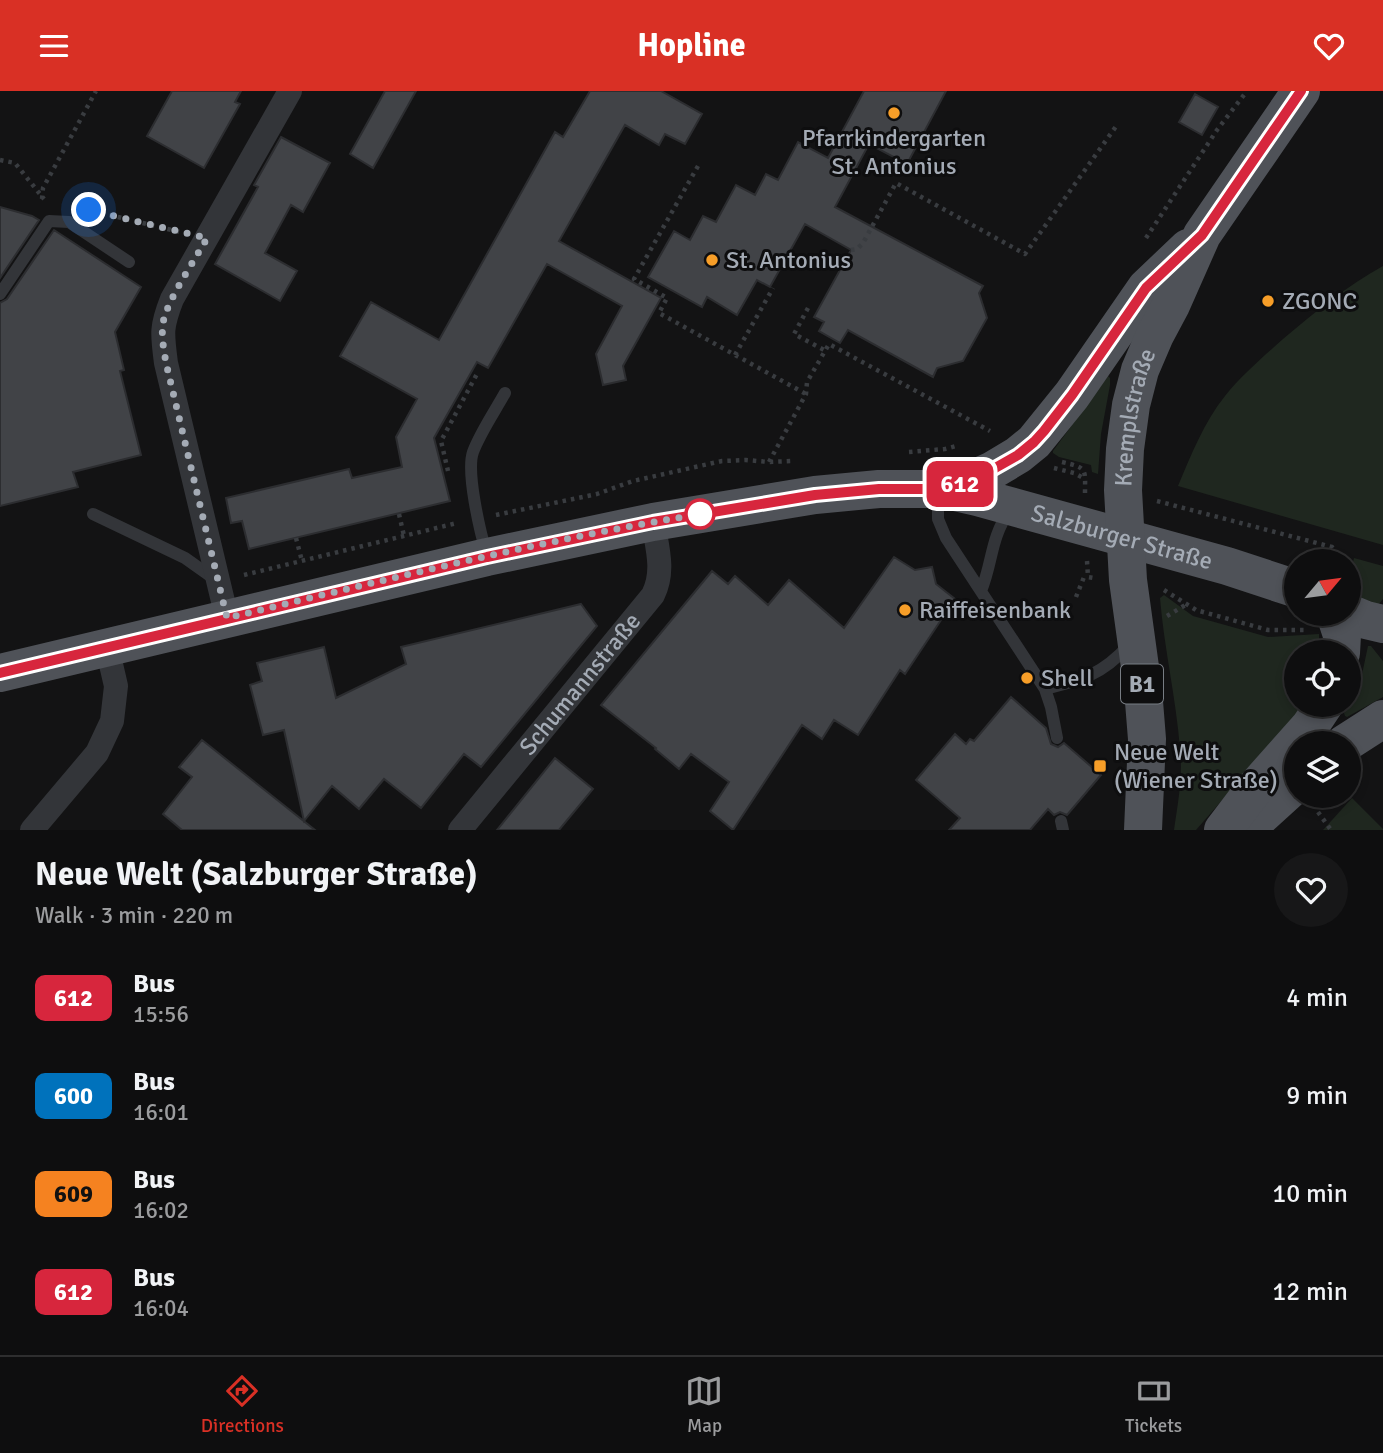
<!DOCTYPE html>
<meta charset="utf-8">
<style>
body{margin:0;font-family:Signika,sans-serif;background:#171718;color:#f1f3f6;height:100vh;display:flex;flex-direction:column;font-size:26px;white-space:nowrap}
*{box-sizing:border-box;margin:0}
p{font-size:23px;color:#9b9c9e}
.icon{flex:none;width:38px;height:38px;fill:none;stroke:currentColor;stroke-width:2;stroke-linecap:round;stroke-linejoin:round}
.map{position:relative;height:739px;overflow:hidden}
.sheet{display:flex;flex-direction:column;background:#0e0e0f;flex:1}
.sheet>*{flex:none}
.badge{padding:0 14px;border-radius:10px;font-size:24px;line-height:46px}
.needle{width:46px;rotate:61deg}
.buttons{position:absolute;left:1284px;top:458px;display:grid;gap:14px}
.buttons a{display:grid;place-items:center;width:77px;height:77px;border-radius:50%;background:#0e0e0f;box-shadow:0 4px 10px #0003,0 0 0 2px #2e2e2f;font-size:35px}
.you{position:absolute;width:35px;height:35px;margin:-18px;border:5px solid #fff;border-radius:50%;background:#1a73e8;box-shadow:0 0 0 10px #1a73e833}
.map>.badge{position:absolute;translate:-50% -50%;box-shadow:0 0 0 4px #fff}
.round{display:grid;place-items:center;flex:none;width:74px;height:74px;border-radius:37px;background:#171718}
.headline{display:flex;align-items:center;justify-content:space-between;height:119px;padding:0 35px}
h1{font-size:33px;font-weight:700;line-height:52px}
ul{padding:0;list-style:none}
li{display:flex;align-items:center;gap:21px;height:98px;padding:0 35px}
li div{flex:1}
li b{display:block;font-size:26px}
li em{font-style:normal}
li .badge{min-width:77px;font-weight:700;text-align:center}
header{display:flex;justify-content:space-between;align-items:center;height:91px;padding:0 35px;background:#d93025;color:#fff;font-size:32px;font-weight:700}
.menu{display:flex;justify-content:space-around;align-items:center;height:98px;border-top:2px solid #2e2e2f;background:#0e0e0f;font-size:19px;color:#9b9c9e}
.menu a{display:grid;justify-items:center;gap:4px}
.menu .active{color:#d93025}
.map>svg:first-child{display:block}
.green{fill:#1f271f}
.building{fill:#414347;stroke:#2c2d30;stroke-width:2}
.lines{fill:none;stroke-linecap:round;stroke-linejoin:round}
.path{stroke:#393c40;stroke-width:4.5;stroke-dasharray:3.5 5;stroke-linecap:butt}
.lane{stroke:#333539;stroke-width:12}
.street{stroke:#333539;stroke-width:24}
.primary{stroke:#4f5258;stroke-width:38}
.line-casing{stroke:#fff;stroke-width:16}
.line{stroke:#d7263d;stroke-width:10}
.walk{stroke:#a4abb5;stroke-width:7;stroke-dasharray:0 12.6}
.poi-dot{fill:#f79e28;stroke:#0e0e0f;stroke-width:2.5}
.stop-dot{fill:#fff;stroke:#d7263d;stroke-width:3.5}
.labels{text-anchor:middle;stroke-width:6;stroke-linejoin:round;paint-order:stroke}
.shield{fill:#0e0e0f;stroke:#777c83;stroke-width:2}
.shield-label{font-size:23px;font-weight:bold;fill:#a4abb5}
.poi-label{font-size:24px;fill:#a4abb5;stroke:#0e0e0f;text-anchor:start}
.street-label{font-size:24px;fill:#a4abb5;stroke:#0e0e0f}
</style>
<header><svg class="icon" aria-label="menu" viewBox="0 0 24 24"><path d="M4 6h16M4 12h16M4 18h16"/></svg>Hopline<svg class="icon" aria-label="heart" viewBox="0 0 24 24"><path d="M12 20l-8-8c-3-5 5-10 8-4 3-6 11-1 8 4z"/></svg></header>
<div class="map">
<svg width="1383" height="739" viewBox="0 0 1383 739">
<rect width="100%" height="100%" fill="#131314"/>
<path class="green" d="M1383,175V454L1178,395C1191,364 1204,331 1225,305C1242,284 1263,266 1283,248C1315,221 1347,195 1383,175Z
M1108,285L1110,287V294L1101,343L1098,383L1092,381L1091,374L1059,366L1053,362V360Z
M1354,467L1383,475V508L1378,514L1363,511C1350,491 1348,491 1354,467Z
M1164,504L1193,525L1268,546L1319,543V562H1297V614H1301L1293,628L1196,739H1174C1178,712 1183,685 1180,658C1176,607 1164,557 1160,507Z
M1368,555H1371L1383,570V606L1347,626L1345,625L1344,622L1360,593Z
M1352,707L1383,738V739H1323Z"/>
<path class="building" d="M172,0H241L235,11L240,13L204,77L147,45Z
M385,0H416L373,77L350,63Z
M590,0H661L702,23L685,53L665,43L659,54L625,34L559,150L661,207L623,275L626,289L603,294L596,263L622,215L547,173L488,277L477,271L434,347L450,410L249,458L242,430L231,432L226,407L349,378L352,387L402,376L396,346L417,308L340,265L371,211L439,249L555,41L563,46Z
M864,0H946L907,73L869,53L835,116L983,195L979,202L987,227L963,270L937,277L933,286L848,239L840,252L819,240L824,231L814,226L851,159L805,133L770,196L757,189L737,224L707,206L702,216L648,186L674,140L690,149L703,125L716,131L736,94L755,104L766,83L778,89L798,51L828,67Z
M1195,3L1218,16L1202,44L1179,31Z
M281,46L330,72L303,121L291,114L265,162L297,180L280,210L215,173L258,96L254,94Z
M0,116L32,125L39,129L0,187Z
M54,139L141,196L115,241L124,279L120,280L141,364L73,381L78,396L0,415V212L7,208Z
M894,466L915,479L932,476L936,493L955,508L905,583L900,579L858,644L834,629L822,648L802,634L733,739L710,720L729,691L691,663L679,678L655,658L656,657L601,614L712,480L728,493L735,485L768,514L789,489L844,537Z
M581,513L597,535L481,676L464,663L421,717L384,688L359,718L332,695L304,730L284,639L263,644L250,594L262,590L257,572L324,556L336,607L406,573L401,556Z
M1011,606L1046,637L1051,653L1058,656L1064,652L1101,684L1067,724L1060,721L1054,724L1048,718L1030,739H949L960,727L916,689L955,643L966,653L970,648L974,650Z
M202,649L315,739H182L163,723L192,686L179,676Z
M555,667L593,698L559,739H497Z"/>
<g class="lines">
<path class="path" d="M0,69L15,72L44,108
M698,75L634,188L667,207L659,222L806,303
M42,108L43,97L96,0
M93,120L180,141
M1146,147L1217,39L1247,0
M851,159L857,158L863,152L896,92L1025,163L1117,34
M808,217L794,243L826,260
M735,264L773,197
M909,361L945,358L956,355
M769,371L806,303L807,291L829,253L990,340
M1062,371C1088,377 1085,378 1085,402
M1054,377L1074,382L1085,388
M448,380L441,350L478,281
M1157,410L1332,456L1342,471
M399,423L404,445
M496,424L597,403L633,390L722,370L746,369L769,371L792,370
M296,447L302,470
M1087,470L1088,486L1094,487
M244,484L457,432
M1164,499L1196,519L1268,539H1304
M1076,506L1084,486
M1167,525L1187,513
M1318,721L1331,739"/>
<path class="lane" d="M0,203L49,130L69,131L129,171
M938,402V428L946,447L1045,598L1051,616L1057,647
M93,423L185,467L216,489
M487,464C480,441 466,381 473,361C480,342 495,320 505,302
M981,500C993,471 990,447 1010,419
M1045,598C1082,589 1102,584 1129,554
M1061,730L1063,739"/>
<g class="street">
<path d="M227,527L166,272C162,242 161,236 172,208L290,0"/>
<path d="M32,739L97,662L112,630L116,595L107,556"/>
<path id="s1" d="M460,739L653,504C665,480 657,456 653,431"/>
</g>
<g class="primary">
<path d="M942,398L964,392L993,379L1018,364L1034,351L1072,304L1146,197L1188,157"/>
<path d="M1349,522L1366,529L1383,533"/>
<path d="M1335,523L1342,544L1341,562"/>
<path id="s2" d="M0,582L487,466L653,431L815,404L879,398H942L977,406L1227,475L1297,498"/>
<path d="M1344,653L1383,628"/>
<path d="M1254,731L1297,692"/>
<path id="s3" d="M1143,739L1147,648L1143,598L1128,489L1123,399L1125,358L1131,314L1140,279L1155,244L1171,214L1202,144L1301,0"/>
<path d="M1223,739L1255,697L1310,635L1324,614"/>
</g>
</g>
<g class="lines">
<g class="line-casing">
<path id="line" d="M0,582L487,466L653,431L815,404L879,398H942L981,385L1018,364L1034,351L1044,340L1072,304L1146,197L1202,144L1301,0"/>
</g>
<use href="#line" class="line"/>
<path class="walk" d="M89,119L207,147C195,169 167,209 163,232C161,246 164,259 166,272L227,527C386,489 545,448 707,422L700,423"/>
</g>
<g class="poi-dot">
<circle cx="894" cy="22" r="7"/>
<circle cx="712" cy="169" r="7"/>
<circle cx="1268" cy="210" r="7"/>
<circle cx="905" cy="519" r="7"/>
<circle cx="1027" cy="587" r="7"/>
<rect x="1093" y="668" width="14" height="14" rx="3.5"/>
</g>
<circle class="stop-dot" cx="700" cy="423" r="14"/>
<g class="labels">
<rect class="shield" x="1121" y="573.5" width="42" height="39" rx="5"/>
<g class="shield-label">
<text x="1142" y="601">B1</text>
</g>
<g class="poi-label">
<text x="894" y="55" text-anchor="middle">Pfarrkindergarten<tspan x="894" dy="28">St. Antonius</tspan></text>
<text x="726" y="177">St. Antonius</text>
<text x="1282" y="218">ZGONC</text>
<text x="919" y="527">Raiffeisenbank</text>
<text x="1041" y="595">Shell</text>
<text x="1114" y="669">Neue Welt<tspan x="1114" dy="28">(Wiener Straße)</tspan></text>
</g>
<g class="street-label">
<text dy="8" stroke="none"><textPath href="#s3" startOffset="415">Kremplstraße</textPath></text>
<text dy="8" stroke="none"><textPath href="#s2" startOffset="1148">Salzburger Straße</textPath></text>
<text dy="8" stroke="none"><textPath href="#s1" startOffset="189">Schumannstraße</textPath></text>
</g>
</g>
</svg>
<div class="buttons">
<a><svg class="needle" viewBox="-14 -14 28 28"><path d="M0-13l5 13h-10z" fill="#e53935"/><path d="M0 13l5-13h-10z" fill="#9b9c9e"/></svg></a>
<a><svg class="icon" aria-label="locate" viewBox="0 0 24 24"><circle cx="12" cy="12" r="6"/><path d="M12 2v4M12 18v4M2 12h4M18 12h4"/></svg></a>
<a><svg class="icon" aria-label="layers" viewBox="0 0 24 24"><path d="M12 4l9 5-9 5-9-5zM3 14l9 5 9-5"/></svg></a>
</div>
<div class="you" style="left:89px;top:119px"></div>
<b class="badge" style="left:960px;top:393px;background:#d7263d;color:#fff">612</b>
</div>
<section class="sheet">
<div class="headline"><div><h1>Neue Welt (Salzburger Straße)</h1><p>Walk · 3 min · 220 m</p></div><a class="round"><svg class="icon" aria-label="heart" viewBox="0 0 24 24"><path d="M12 20l-8-8c-3-5 5-10 8-4 3-6 11-1 8 4z"/></svg></a></div>
<ul>
<li><span class="badge" style="background:#d7263d;color:#fff">612</span><div><b>Bus</b><p>15:56</p></div><em>4 min</em></li>
<li><span class="badge" style="background:#0072bc;color:#fff">600</span><div><b>Bus</b><p>16:01</p></div><em>9 min</em></li>
<li><span class="badge" style="background:#f58220;color:#111">609</span><div><b>Bus</b><p>16:02</p></div><em>10 min</em></li>
<li><span class="badge" style="background:#d7263d;color:#fff">612</span><div><b>Bus</b><p>16:04</p></div><em>12 min</em></li>
</ul>
</section>
<nav class="menu">
<a class="active"><svg class="icon" aria-label="directions" viewBox="0 0 24 24"><path d="M12 3l9 9-9 9-9-9zM9 14v-3h6M13 9l2 2-2 2"/></svg>Directions</a>
<a><svg class="icon" aria-label="map" viewBox="0 0 24 24"><path d="M3 6l6-2 6 2 6-2v14l-6 2-6-2-6 2zM9 4v14M15 6v14"/></svg>Map</a>
<a><svg class="icon" aria-label="tickets" viewBox="0 0 24 24"><path d="M3 7h18v10H3zM15 7v10"/></svg>Tickets</a>
</nav>
